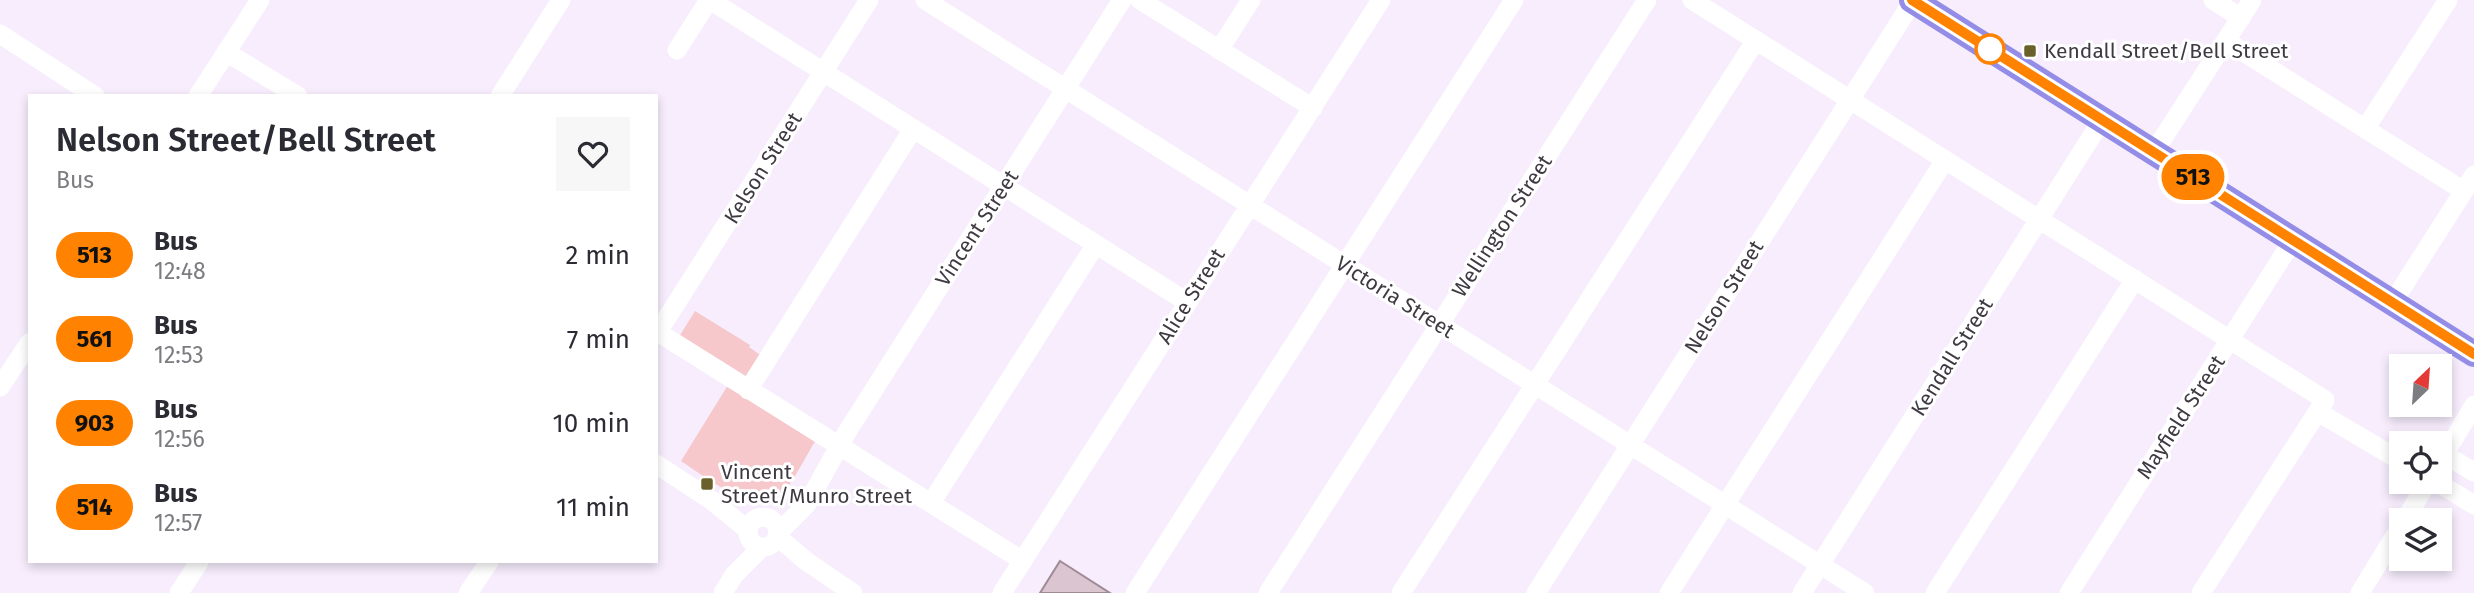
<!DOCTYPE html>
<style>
body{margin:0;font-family:"Fira Sans",sans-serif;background:#f7f7f7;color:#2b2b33;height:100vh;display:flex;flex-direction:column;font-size:26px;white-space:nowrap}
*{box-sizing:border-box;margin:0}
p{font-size:23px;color:#7c7c81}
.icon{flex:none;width:38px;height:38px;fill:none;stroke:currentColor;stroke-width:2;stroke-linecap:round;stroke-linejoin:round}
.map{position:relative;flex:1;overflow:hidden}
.side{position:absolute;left:28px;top:94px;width:630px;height:469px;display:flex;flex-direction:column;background:#fff;border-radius:0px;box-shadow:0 4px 10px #0003}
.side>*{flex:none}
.badge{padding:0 14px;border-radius:23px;font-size:24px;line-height:46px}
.needle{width:46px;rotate:25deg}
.tools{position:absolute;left:2389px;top:354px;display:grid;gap:14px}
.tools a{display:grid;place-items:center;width:63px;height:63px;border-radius:0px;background:#fff;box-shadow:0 4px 10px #0003;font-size:35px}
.map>.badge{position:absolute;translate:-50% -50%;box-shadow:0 0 0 4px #fff}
.round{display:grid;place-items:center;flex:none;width:74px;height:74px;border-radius:0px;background:#f7f7f7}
.headline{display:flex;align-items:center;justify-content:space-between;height:119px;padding:0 28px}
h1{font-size:33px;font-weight:600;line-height:52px}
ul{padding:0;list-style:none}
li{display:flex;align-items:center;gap:21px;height:84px;padding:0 28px}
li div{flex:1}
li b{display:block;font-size:26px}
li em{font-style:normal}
li .badge{min-width:77px;font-weight:700;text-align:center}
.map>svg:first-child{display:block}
.green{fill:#f6c8cc}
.building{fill:#dbc5d1;stroke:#9f8b96;stroke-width:2}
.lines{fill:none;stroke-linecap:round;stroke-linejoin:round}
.minor{stroke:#fff;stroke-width:19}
.highway{stroke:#938de7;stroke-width:26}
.line-casing{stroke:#fff;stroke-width:16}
.line{stroke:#ff8200;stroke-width:10}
.stop-dot{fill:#fff;stroke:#ff8200;stroke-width:3.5}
.poi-dot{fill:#6a602c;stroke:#fff;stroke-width:2.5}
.labels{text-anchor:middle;stroke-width:6;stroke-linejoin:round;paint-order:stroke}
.poi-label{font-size:21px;fill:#3f3a42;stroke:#fff;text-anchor:start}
.street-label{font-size:21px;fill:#3f3a42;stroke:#fff}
</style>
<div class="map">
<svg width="2474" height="593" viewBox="0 0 2474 593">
<rect width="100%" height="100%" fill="#f7edfd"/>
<path class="green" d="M695,311L750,345L749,347L763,357L748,381L677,340Z
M728,385L816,440C808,452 793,483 784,491C754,518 706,477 681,461Z"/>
<path class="building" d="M1060,561L1110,593H1040Z"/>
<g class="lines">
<path class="minor" d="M710,0L1187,302
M925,0L1865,593
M1140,0L1313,108
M1692,0L2325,400L2201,593
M2213,0L2241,18
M0,34L95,96
M2226,41L2464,191
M677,50L709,0
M1219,50L1251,0
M226,52L298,96
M198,96L260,0
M500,96L561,0
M2365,129L2448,0
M2154,152L2252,0
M2393,302L2474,175
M656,331L1023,561
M656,335L869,0
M0,387L30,342
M748,390L913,129
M2318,412L2401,461
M2444,454L2474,472
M2440,462L2474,405
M656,464L711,500L748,530
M2435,481L2474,505
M931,503L1096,244
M748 532a15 15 0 1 1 30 0a15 15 0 1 1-30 0Z
M2405,520L2428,481
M778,533L807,504L847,432L1122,0
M777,536L806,561L853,593
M179,593L199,562
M468,593L489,562
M723,593L734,575L762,547
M1002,593L1381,0
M1135,593L1514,0
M1268,593L1647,0
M1401,593L1756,40
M1536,593L1913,1
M1669,593L1945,160
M1802,593L2102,120
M1935,593L2135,279
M2069,593L2293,240
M2360,593L2401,526"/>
<path class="highway" d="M1912,0L2474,354"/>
</g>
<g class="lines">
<g class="line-casing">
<path id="line" d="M1912,0L2474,354"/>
</g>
<use href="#line" class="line"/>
</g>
<circle class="stop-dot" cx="1990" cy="49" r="14"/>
<g class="poi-dot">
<rect x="2023" y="44" width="14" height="14" rx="3.5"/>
<rect x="700" y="477" width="14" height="14" rx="3.5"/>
</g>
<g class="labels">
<g class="poi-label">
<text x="2044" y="58">Kendall Street/Bell Street</text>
<text x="721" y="479">Vincent<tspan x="721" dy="24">Street/Munro Street</tspan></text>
</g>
<g class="street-label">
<text transform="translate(763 168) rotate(-58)" y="7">Kelson Street</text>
<text transform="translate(1502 226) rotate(-57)" y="7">Wellington Street</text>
<text transform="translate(977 228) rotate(-57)" y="7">Vincent Street</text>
<text transform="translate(1191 296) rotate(-58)" y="7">Alice Street</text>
<text transform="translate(1395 297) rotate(32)" y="7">Victoria Street</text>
<text transform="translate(1724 297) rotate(-58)" y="7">Nelson Street</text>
<text transform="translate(1952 357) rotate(-58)" y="7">Kendall Street</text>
<text transform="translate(2181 417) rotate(-57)" y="7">Mayfield Street</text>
</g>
</g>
</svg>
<div class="tools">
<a><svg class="needle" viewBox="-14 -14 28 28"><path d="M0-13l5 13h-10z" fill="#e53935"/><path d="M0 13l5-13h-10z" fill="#7c7c81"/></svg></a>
<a><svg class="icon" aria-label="locate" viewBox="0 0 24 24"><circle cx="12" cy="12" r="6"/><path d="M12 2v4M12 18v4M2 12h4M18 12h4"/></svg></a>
<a><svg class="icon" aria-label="layers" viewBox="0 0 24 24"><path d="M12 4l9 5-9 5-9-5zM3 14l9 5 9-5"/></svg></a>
</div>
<b class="badge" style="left:2193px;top:177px;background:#ff8200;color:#111">513</b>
<section class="side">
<div class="headline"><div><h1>Nelson Street/Bell Street</h1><p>Bus</p></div><a class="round"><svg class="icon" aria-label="heart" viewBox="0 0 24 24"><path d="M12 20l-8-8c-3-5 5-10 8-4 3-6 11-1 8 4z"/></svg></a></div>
<ul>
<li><span class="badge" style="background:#ff8200;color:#111">513</span><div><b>Bus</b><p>12:48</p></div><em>2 min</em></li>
<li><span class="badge" style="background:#ff8200;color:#111">561</span><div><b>Bus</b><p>12:53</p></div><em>7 min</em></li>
<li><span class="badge" style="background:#ff8200;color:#111">903</span><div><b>Bus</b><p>12:56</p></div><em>10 min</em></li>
<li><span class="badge" style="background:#ff8200;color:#111">514</span><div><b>Bus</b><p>12:57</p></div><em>11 min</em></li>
</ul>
</section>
</div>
